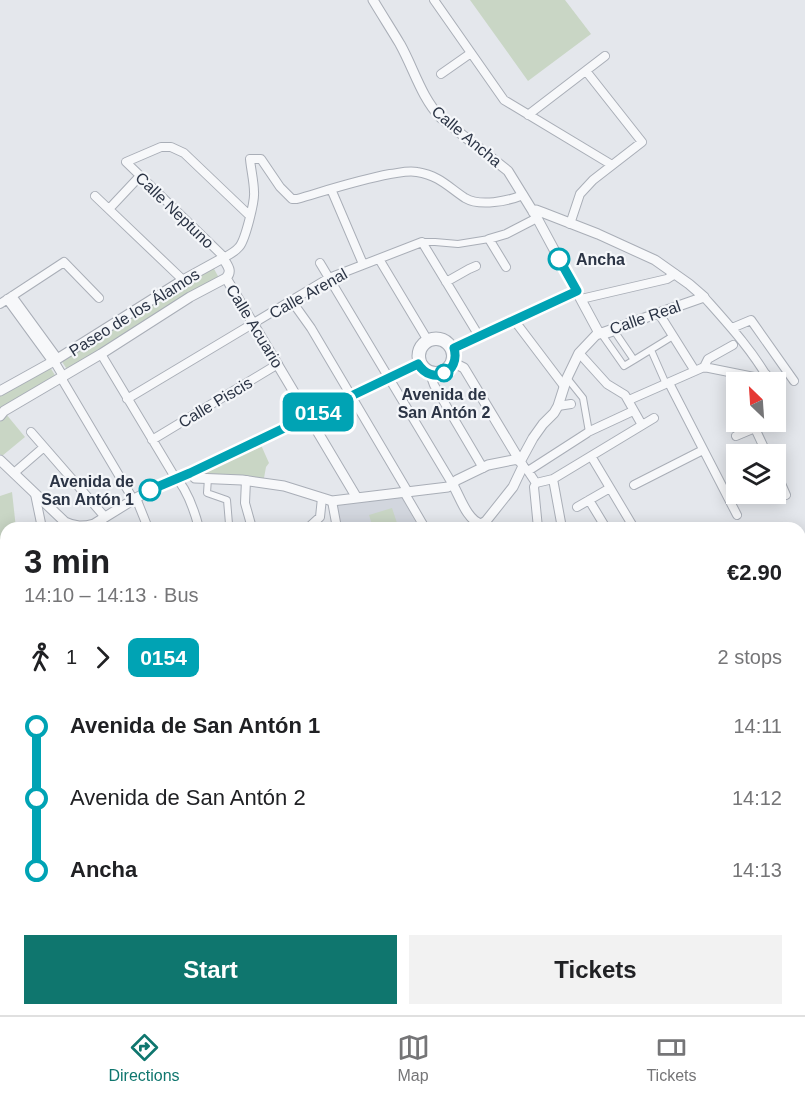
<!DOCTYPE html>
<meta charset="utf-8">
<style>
body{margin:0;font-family:Arial,sans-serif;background:#f2f2f2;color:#202124;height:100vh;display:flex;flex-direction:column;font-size:22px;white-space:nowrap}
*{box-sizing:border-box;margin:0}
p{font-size:20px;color:#757577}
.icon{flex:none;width:33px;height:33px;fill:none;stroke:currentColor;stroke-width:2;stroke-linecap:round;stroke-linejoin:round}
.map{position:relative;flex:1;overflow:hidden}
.drawer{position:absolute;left:0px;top:522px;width:806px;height:494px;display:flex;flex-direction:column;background:#fff;border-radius:18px 18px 0 0;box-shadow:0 3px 15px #0003}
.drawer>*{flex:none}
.badge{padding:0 12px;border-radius:9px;font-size:21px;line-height:39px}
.needle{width:39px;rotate:335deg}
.controls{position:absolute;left:726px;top:372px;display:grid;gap:12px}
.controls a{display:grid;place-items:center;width:60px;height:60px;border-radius:0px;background:#fff;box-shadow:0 3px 15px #0003;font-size:30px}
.map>.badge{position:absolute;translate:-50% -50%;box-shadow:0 0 0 3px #fff}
.legs{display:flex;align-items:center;gap:9px;height:66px;padding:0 24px;font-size:20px}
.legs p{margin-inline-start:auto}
.head{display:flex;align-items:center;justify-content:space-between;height:102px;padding:0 24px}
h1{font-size:33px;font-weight:700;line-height:45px}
.primary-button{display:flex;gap:12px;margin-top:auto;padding:12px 24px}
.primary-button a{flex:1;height:69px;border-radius:0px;background:#0f766e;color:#fff;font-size:24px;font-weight:700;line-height:69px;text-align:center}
.primary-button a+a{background:#f2f2f2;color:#202124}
ul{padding:0 24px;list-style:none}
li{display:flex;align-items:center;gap:21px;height:72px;font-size:22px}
li i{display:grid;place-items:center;width:9px;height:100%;margin:0 8px;background:currentColor}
li i::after{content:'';width:15px;height:15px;margin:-8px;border:4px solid;border-radius:50%;background:#fff}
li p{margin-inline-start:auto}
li:first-child i{background:linear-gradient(#0000 50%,currentColor 0)}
li:last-child i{background:linear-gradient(currentColor 50%,#0000 0)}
.dock{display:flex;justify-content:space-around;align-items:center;height:84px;border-top:2px solid #e0e0e0;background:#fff;font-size:16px;color:#757577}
.dock a{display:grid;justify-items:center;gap:3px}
.dock .current{color:#0f766e}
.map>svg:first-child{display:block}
.built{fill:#d2d6de}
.green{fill:#c9d6c5}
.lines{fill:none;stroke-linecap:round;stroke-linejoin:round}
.pedestrian-casing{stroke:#a9aeb7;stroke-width:8}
.minor-casing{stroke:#a9aeb7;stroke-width:10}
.tertiary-casing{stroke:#a9aeb7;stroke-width:11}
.pedestrian{stroke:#f7f8fa;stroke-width:6}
.minor{stroke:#f7f8fa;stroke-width:8}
.tertiary{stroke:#f7f8fa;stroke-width:9}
.line-1-casing{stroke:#fff;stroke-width:14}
.line-1{stroke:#00a3b4;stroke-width:9}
.stop-1-dot{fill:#fff;stroke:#00a3b4;stroke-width:3}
.labels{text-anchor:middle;stroke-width:4.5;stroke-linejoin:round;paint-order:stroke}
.street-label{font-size:16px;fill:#2b3445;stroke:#f4f6f9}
.stop-label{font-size:16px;font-weight:bold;fill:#2b3445;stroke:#f4f6f9;text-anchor:start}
</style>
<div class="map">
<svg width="805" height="1015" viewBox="0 0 805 1015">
<rect width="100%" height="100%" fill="#e4e7ec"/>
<path class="built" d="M401,496L416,523L398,528H341L336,505L379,498Z"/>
<path class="green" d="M470,0H565L591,34L528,81Z
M213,267L219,278L68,371L61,360L180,284Z
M50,367L56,377L0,413V394Z
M6,414L25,437L2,456L0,454V422Z
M261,445L269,463L266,467L264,478L204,475V471Z
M12,492L16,528H6V626L0,602V496Z
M392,508L398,526L392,528H373L369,515Z"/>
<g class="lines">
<g class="pedestrian-casing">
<path id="pedestrian" d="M422,242H435L458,244L489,239
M615,332L634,360L624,366L603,336Z
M422 356a14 14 0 1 1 28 0a14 14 0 1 1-28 0Z
M651,350L666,384
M634,360L673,336
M567,378L583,398L589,432
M208,478L207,493L227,500L229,524"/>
</g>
<g class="minor-casing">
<path id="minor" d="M434,0L504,100L612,165
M441,74L471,53
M528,115L605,56
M331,189L363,264
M95,196L183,280
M109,209L140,176
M250,216L184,153L171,147H161L126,162L221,254L223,258C229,255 235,252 239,247C245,241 255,201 254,192C254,182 251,170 250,159H261L280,187L292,199H297C328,190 358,180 390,174C399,173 408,170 417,172C440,176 447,186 465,198C480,207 508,201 523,195
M570,224L580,194L593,180L642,142L586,71
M379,259L427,339
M320,263L453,485
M506,267L489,239L506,234L537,218
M446,282L469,269L476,266
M12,296L55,355L54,361
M704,297C728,324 753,351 770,382
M7,299L50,358L54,361L63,376V381L133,499
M581,299L667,279L675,274
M291,300L311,328L408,492
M0,304L64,262L99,298
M658,312L695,371
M514,320L564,386
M732,328L751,320L794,381
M579,353L607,384L625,395L642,425
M101,354L173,474C187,488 194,509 199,528
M704,367L754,377H762L766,374
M430,374L434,385L483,468
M734,374L733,378L736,386
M669,383L737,515
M127,399L329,278L422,242L479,336
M629,400L704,367L708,359L733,345
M558,406L571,404
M752,422L767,454
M590,431L633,411
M31,432L105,517
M736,436L755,428
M152,440L278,364
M591,456L634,528
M523,466L528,471L536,483L553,479L654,418
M528,471L587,433
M776,472L786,495
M14,473L44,447
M553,479L562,528
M246,480L245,503L252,528
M536,483L534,487L538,528
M634,485L703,450
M404,492L425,528
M35,494L42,528
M136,498L148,528
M589,500L606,528
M332,501L337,528
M577,507L610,488
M308,528L320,517L322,498"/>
</g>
<g class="tertiary-casing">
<path id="tertiary" d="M373,0C382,15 391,29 400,44C414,69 421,97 441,118L508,171L537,218L599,333
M226,278L357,498
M417 356a19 19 0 1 1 38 0a19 19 0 1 1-38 0Z
M454,348L577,291
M454,363L464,368L523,466L513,487L486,521L481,524
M0,391L54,361L183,280L223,258C227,265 233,271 226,278L190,297L101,354L4,411L0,416
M0,460L65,522C75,527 83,527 94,524L136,498L162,484L190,473L418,364
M520,462L533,438L543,424L554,413L558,406L567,378L579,353L596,335L704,297L689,284L655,260L598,234L544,213L536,210L533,212
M190,473L195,478L242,480L284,486L332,501L448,487L457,480L488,465L518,459
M453,485C460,497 467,520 481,524
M349,1010L351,1015"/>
</g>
<use href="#pedestrian" class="pedestrian"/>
<use href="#minor" class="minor"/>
<use href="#tertiary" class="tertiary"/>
</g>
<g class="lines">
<g class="line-1-casing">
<path id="line-1" d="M150,490L190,473L418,364C432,386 461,373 454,348L577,291L559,259"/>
</g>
<use href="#line-1" class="line-1"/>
</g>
<g class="stop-1-dot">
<circle cx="559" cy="259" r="10"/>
<circle cx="444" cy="373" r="8"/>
<circle cx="150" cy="490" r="10"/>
</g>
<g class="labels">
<g class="street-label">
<text transform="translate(467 136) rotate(40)" y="6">Calle Ancha</text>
<text transform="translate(175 210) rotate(44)" y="6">Calle Neptuno</text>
<text transform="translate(308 293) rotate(-29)" y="6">Calle Arenal</text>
<text transform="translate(134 312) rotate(-32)" y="6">Paseo de los Álamos</text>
<text transform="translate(645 317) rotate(-19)" y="6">Calle Real</text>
<text transform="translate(255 326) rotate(59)" y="6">Calle Acuario</text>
<text transform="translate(215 402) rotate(-31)" y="6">Calle Piscis</text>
</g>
<g class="stop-label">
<text x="576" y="265">Ancha</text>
<text x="444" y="400" text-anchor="middle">Avenida de<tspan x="444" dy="18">San Antón 2</tspan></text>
<text x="134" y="487" text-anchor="end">Avenida de<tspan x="134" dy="18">San Antón 1</tspan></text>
</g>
</g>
</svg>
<div class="controls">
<a><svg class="needle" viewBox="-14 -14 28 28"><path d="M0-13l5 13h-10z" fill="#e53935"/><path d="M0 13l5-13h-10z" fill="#757577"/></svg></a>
<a><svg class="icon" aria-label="layers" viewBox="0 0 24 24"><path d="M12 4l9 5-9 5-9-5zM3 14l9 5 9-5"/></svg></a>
</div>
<b class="badge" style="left:318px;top:412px;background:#00a3b4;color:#fff">0154</b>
<section class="drawer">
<div class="head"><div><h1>3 min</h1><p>14:10 – 14:13 · Bus</p></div><b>€2.90</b></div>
<div class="legs"><svg class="icon" aria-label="walk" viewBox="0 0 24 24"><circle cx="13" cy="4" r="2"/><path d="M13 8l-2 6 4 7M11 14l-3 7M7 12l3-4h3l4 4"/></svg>1<svg class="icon" aria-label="forward" viewBox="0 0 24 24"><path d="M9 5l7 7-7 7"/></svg><b class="badge" style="background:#00a3b4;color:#fff">0154</b><p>2 stops</p></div>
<ul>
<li><i style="color:#00a3b4"></i><b>Avenida de San Antón 1</b><p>14:11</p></li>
<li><i style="color:#00a3b4"></i><span>Avenida de San Antón 2</span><p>14:12</p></li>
<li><i style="color:#00a3b4"></i><b>Ancha</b><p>14:13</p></li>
</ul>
<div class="primary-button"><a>Start</a><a>Tickets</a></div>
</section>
</div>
<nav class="dock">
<a class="current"><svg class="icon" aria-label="directions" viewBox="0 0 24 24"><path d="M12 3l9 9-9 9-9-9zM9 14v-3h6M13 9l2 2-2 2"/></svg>Directions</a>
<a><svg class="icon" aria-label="map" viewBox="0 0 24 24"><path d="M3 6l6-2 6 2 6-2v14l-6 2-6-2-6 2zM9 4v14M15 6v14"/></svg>Map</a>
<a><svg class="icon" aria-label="tickets" viewBox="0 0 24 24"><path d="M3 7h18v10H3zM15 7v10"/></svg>Tickets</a>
</nav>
